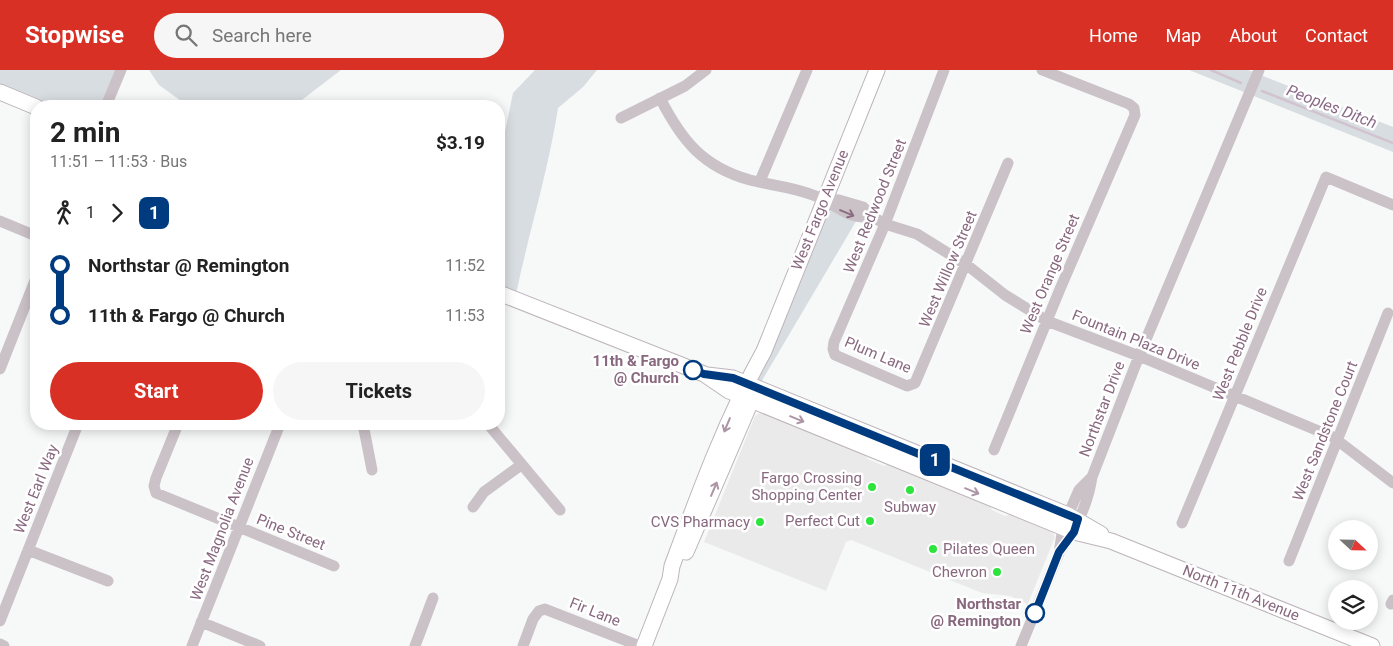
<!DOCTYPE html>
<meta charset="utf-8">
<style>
body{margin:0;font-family:Roboto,sans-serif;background:#f6f6f6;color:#222;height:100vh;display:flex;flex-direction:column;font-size:19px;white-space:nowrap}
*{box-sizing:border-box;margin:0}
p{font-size:16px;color:#767676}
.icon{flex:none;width:28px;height:28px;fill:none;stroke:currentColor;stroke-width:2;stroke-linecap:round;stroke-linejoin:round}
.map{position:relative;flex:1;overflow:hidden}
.side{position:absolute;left:30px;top:30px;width:475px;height:330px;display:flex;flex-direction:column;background:#fff;border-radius:20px;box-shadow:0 2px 12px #0003}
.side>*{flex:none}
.badge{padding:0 10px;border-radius:8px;font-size:18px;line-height:32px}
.needle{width:32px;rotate:112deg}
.tools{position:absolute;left:1328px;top:450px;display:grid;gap:10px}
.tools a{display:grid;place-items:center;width:50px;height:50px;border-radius:50%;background:#fff;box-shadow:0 2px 12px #0003;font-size:25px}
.map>.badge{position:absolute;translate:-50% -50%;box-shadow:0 0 0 2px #fff}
.legs{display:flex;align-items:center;gap:8px;height:55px;padding:0 20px;font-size:16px}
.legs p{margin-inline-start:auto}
.head{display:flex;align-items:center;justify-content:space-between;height:85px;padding:0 20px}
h1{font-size:28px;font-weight:700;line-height:38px}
.button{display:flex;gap:10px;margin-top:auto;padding:10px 20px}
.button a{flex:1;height:58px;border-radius:30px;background:#d93025;color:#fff;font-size:20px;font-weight:700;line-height:58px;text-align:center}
.button a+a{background:#f6f6f6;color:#222}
ul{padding:0 20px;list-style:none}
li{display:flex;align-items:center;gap:18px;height:50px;font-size:19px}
li i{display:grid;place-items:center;width:8px;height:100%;margin:0 6px;background:currentColor}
li i::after{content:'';width:12px;height:12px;margin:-6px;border:4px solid;border-radius:50%;background:#fff}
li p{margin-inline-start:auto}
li:first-child i{background:linear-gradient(#0000 50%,currentColor 0)}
li:last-child i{background:linear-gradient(currentColor 50%,#0000 0)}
header{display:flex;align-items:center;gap:30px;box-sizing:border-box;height:70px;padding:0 25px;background:#d93025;color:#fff}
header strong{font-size:24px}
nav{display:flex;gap:28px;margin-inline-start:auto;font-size:18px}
.search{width:350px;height:45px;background:#f6f6f6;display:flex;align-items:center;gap:12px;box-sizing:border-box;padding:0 18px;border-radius:28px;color:#767676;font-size:19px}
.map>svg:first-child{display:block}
.built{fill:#eaeaeb}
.green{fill:#d8dde1}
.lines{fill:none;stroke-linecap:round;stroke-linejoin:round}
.stream{stroke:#d1c3cf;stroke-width:2.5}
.major-casing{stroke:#bdb4ba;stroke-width:17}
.minor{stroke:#cbc2c8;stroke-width:11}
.major{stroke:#fff;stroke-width:15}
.oneway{stroke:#8b6c83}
.oneway2{stroke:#ac95a5}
.line-1-casing{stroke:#fff;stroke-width:11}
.line-1{stroke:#003b80;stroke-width:8}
.stop-1-dot{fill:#fff;stroke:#003b80;stroke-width:2.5}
.poi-dot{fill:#2ce43c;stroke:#fff;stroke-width:2}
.labels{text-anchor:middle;stroke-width:5;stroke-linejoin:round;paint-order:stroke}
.street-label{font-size:15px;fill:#88687f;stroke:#fff}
.stop-label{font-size:15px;font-weight:bold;fill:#88687f;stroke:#fff;text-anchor:end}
.poi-label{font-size:15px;fill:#88687f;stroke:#fff;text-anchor:end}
.water-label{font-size:16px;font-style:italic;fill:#8a6986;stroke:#fff}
</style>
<header>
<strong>Stopwise</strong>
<div class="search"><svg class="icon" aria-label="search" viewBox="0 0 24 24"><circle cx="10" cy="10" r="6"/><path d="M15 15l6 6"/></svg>Search here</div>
<nav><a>Home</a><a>Map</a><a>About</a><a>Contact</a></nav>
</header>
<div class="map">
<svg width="1393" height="576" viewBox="0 0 1393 576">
<rect width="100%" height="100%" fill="#f7f9f9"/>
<path class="built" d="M761,342L865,385L868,389L884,396L889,394L989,435L992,440L1005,446L1011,444L1052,460L1055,467L1027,536L1026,533L1010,526L982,523L851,470L846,472L826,521L704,472L755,346Z"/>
<path class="green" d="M0,0H121L106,36H36L0,22Z
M149,0H341L294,36H188L159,15Z
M535,0H597L583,17L558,38C548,103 528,165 515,229L499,223V91L513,23Z
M1189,0H1248L1393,57V82Z
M817,126L858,148L757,319L745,314L803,177Z"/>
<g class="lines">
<path class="stream" d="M1211,0L1241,13
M1262,21L1393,73"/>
<g class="major-casing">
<path id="major" d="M0,22L36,37
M499,223L704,304L729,321L1074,462L1111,471L1372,576
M707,305L733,308L1068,445L1101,464
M686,482L755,322
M644,576L670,509L672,496C699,423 726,349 764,281L877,0"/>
</g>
<path class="minor" d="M944,0L885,154L834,272L833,279L835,285L907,316L915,313L1008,93
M660,28C682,71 703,97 750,110C770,115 791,117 810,124C836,132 842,149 873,147
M106,36L121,0
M621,48L685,16L706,0
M760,111L807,0
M825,129L839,130L863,137L873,147L885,154L917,164L967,195L1005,225L1047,251L1139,286L1333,367L1393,413
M0,151L36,166
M0,299L36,208
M178,354L156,408L154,416L156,423L334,496
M363,354L372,400
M488,354L560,440
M994,380L1060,219L1135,45L1134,38L1129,34L1042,0
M473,437L484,422L521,395
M1182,453L1326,107L1393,135
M28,480L108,511
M1060,481C1076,459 1088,434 1092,407
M1289,491L1388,243
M1391,534L1393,530
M0,551L78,354
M201,552L260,576
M0,574L4,576
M192,576L280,354
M415,576L433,528
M523,576L533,549L539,541L545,539L640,576
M1021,576L1059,483L1063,457L1068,445L1079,420L1092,407L1139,286L1259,0"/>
<use href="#major" class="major"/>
</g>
<defs><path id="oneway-shaft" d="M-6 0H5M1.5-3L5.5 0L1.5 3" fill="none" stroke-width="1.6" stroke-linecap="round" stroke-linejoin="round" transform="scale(1.25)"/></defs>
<use class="oneway" href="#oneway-shaft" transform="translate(847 143) rotate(23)"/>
<g class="oneway2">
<use href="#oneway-shaft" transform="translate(797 349) rotate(22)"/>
<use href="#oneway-shaft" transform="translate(727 355) rotate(113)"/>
<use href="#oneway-shaft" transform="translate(714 419) rotate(-67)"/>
<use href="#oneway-shaft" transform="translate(972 421) rotate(22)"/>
</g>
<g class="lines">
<g class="line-1-casing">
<path id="line-1" d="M693,300L704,304L733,308L1078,449L1074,462L1059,482L1035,543"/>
</g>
<use href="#line-1" class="line-1"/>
</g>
<g class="stop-1-dot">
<circle cx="693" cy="300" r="9"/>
<circle cx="1035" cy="543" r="9"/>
</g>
<g class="poi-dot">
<circle cx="872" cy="417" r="5"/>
<circle cx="910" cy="420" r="5"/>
<circle cx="870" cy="451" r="5"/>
<circle cx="760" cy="452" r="5"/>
<circle cx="933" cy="479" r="5"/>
<circle cx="997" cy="502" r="5"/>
</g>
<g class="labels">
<g class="street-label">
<text transform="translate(875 136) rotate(-68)" y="5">West Redwood Street</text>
<text transform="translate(820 140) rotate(-68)" y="5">West Fargo Avenue</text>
<text transform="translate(948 199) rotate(-67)" y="5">West Willow Street</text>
<text transform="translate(1050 204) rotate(-67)" y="5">West Orange Street</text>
<text transform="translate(1136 270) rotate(22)" y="5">Fountain Plaza Drive</text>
<text transform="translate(1240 274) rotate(-68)" y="5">West Pebble Drive</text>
<text transform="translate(878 285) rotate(23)" y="5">Plum Lane</text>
<text transform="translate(1102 339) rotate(-69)" y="5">Northstar Drive</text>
<text transform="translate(1325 361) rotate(-68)" y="5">West Sandstone Court</text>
<text transform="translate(36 419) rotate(-68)" y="5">West Earl Way</text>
<text transform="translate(222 459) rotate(-69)" y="5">West Magnolia Avenue</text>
<text transform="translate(291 462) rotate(22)" y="5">Pine Street</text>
<text transform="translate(1241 523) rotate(22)" y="5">North 11th Avenue</text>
<text transform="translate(595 542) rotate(22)" y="5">Fir Lane</text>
</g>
<g class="stop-label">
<text x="679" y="296">11th &amp; Fargo<tspan x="679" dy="17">@ Church</tspan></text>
<text x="1021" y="539">Northstar<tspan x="1021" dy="17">@ Remington</tspan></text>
</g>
<g class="poi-label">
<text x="862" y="413">Fargo Crossing<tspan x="862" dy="17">Shopping Center</tspan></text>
<text x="910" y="442" text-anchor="middle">Subway</text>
<text x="860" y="456">Perfect Cut</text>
<text x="750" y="457">CVS Pharmacy</text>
<text x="943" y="484" text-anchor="start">Pilates Queen</text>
<text x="987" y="507">Chevron</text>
</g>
<g class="water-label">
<text transform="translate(1332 36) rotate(21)" y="6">Peoples Ditch</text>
</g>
</g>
</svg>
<div class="tools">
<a><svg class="needle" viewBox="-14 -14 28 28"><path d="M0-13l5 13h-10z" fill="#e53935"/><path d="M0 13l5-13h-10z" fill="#767676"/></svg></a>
<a><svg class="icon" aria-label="layers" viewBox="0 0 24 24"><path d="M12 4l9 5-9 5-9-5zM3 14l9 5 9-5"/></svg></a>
</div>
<b class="badge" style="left:935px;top:390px;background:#003b80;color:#fff">1</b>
<section class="side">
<div class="head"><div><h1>2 min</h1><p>11:51 – 11:53 · Bus</p></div><b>$3.19</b></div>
<div class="legs"><svg class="icon" aria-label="walk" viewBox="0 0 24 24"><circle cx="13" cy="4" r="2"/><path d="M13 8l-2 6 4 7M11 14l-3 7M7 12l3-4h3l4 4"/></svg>1<svg class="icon" aria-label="forward" viewBox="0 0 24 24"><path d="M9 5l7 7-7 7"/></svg><b class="badge" style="background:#003b80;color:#fff">1</b></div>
<ul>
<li><i style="color:#003b80"></i><b>Northstar @ Remington</b><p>11:52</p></li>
<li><i style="color:#003b80"></i><b>11th &amp; Fargo @ Church</b><p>11:53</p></li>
</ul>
<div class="button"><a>Start</a><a>Tickets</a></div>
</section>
</div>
